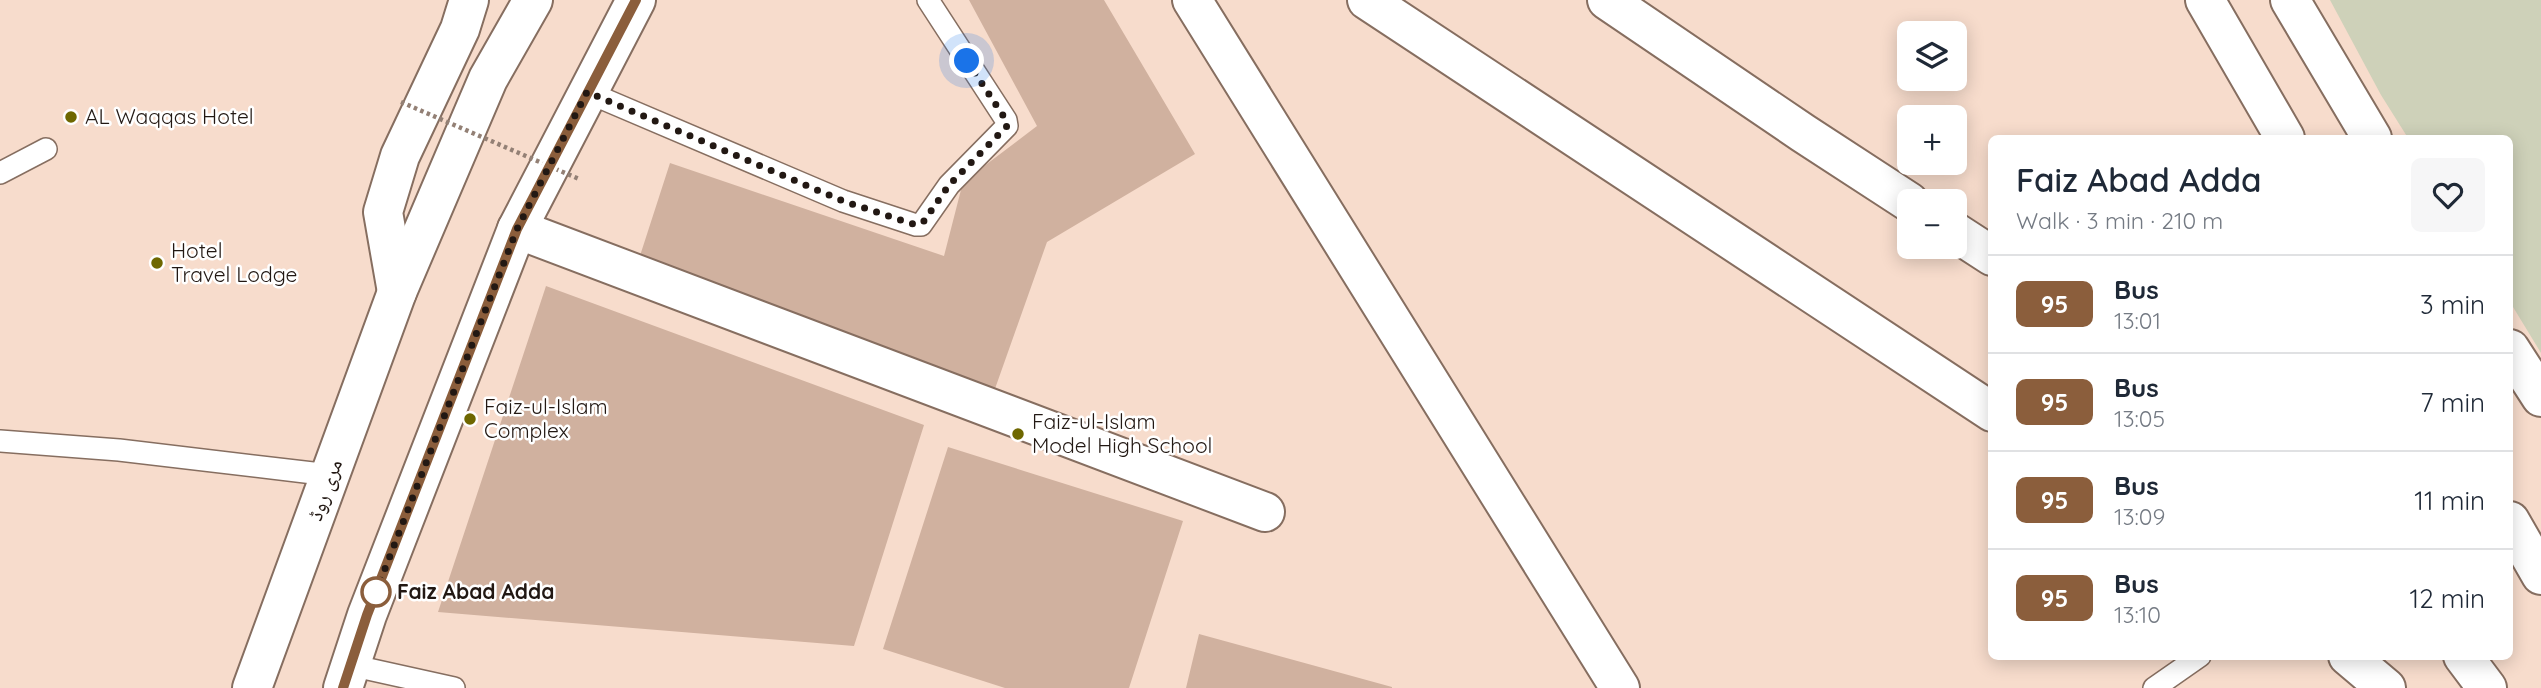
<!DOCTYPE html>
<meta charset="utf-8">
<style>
body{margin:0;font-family:Quicksand,"Noto Naskh Arabic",sans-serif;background:#f6f6f7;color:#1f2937;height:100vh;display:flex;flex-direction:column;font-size:26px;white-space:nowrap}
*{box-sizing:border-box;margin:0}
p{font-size:23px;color:#747a83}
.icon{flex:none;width:38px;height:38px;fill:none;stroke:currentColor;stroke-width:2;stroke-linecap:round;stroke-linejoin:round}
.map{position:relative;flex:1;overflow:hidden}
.drawer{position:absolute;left:1988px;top:135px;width:525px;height:525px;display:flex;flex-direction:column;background:#fff;border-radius:10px;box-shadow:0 4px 18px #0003}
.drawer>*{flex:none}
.badge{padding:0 14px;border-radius:10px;font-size:24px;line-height:46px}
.fabs{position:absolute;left:1897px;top:21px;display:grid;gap:14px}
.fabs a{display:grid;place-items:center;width:70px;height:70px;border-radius:10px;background:#fff;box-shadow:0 4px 18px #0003;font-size:35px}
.you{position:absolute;width:35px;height:35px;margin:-18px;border:5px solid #fff;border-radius:50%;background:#1a73e8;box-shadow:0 0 0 10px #1a73e833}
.map>.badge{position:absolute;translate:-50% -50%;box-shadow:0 0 0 4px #fff}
.round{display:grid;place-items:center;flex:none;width:74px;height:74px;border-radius:10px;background:#f6f6f7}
.headline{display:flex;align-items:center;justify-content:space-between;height:119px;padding:0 28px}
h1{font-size:33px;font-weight:600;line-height:52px}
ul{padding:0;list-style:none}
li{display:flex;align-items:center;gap:21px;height:98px;padding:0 28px;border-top:2px solid #e0e1e3}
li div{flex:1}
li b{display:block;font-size:26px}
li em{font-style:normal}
li .badge{min-width:77px;font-weight:700;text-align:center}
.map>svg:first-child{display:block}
.green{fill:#ced1b9}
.building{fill:#d0b19f}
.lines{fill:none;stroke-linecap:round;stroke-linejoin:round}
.service-casing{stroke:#866e60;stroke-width:24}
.minor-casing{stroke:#866e60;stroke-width:42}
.primary-casing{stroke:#866e60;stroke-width:42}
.trunk-casing{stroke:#866e60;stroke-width:42}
.service{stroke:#fff;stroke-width:21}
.minor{stroke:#fff;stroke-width:38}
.primary{stroke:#fff;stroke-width:38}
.trunk{stroke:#fff;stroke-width:38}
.path-bridge{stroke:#938075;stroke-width:4.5;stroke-dasharray:3.5 3.5;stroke-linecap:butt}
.line-casing{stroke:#fff;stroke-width:16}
.line{stroke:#8b5e3c;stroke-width:10}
.walk{stroke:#221813;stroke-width:7;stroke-dasharray:0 12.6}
.poi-dot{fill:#6e6700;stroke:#fff;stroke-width:2.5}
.stop-dot{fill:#fff;stroke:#8b5e3c;stroke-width:3.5}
.labels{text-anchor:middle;stroke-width:5;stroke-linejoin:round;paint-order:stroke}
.poi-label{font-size:21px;fill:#221813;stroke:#fff;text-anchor:start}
.street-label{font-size:21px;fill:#221813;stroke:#fff}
.stop-label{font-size:21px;font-weight:bold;fill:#221813;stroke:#fff;text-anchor:start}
</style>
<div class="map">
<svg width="2541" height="688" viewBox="0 0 2541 688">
<rect width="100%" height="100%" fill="#f7dccc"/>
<path class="green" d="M2330,0H2541V353L2510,302V138H2408L2381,95Z"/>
<path class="building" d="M969,0H1104L1195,154L1047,242L991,400L637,265L670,163L944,256L963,182L1037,126Z
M546,286L924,425L854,646L438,612Z
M948,447L1183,521L1129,688H1005L883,649Z
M1199,634L1392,687V688H1186Z"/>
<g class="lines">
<g class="service-casing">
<path id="service" d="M587,92L843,201L916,225H921L949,185L1007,126L1006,120L928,0
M0,173L46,149
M0,441L119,450L330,475
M350,665L454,688
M2154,688L2200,656"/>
</g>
<g class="minor-casing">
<path id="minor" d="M1192,0L1620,688
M517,229L1265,512"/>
</g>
<g class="primary-casing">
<path id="primary" d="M252,688L397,292L488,79L533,0
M343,688L367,615L517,229L636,0"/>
</g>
<g class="trunk-casing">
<path id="trunk" d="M1367,0L1992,412
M1607,0L1803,133L1909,202
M2205,0L2285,138
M2290,0L2372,138
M1955,232L1992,256
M397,292L383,212L400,156L460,29L469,0
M2510,349L2541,397
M2510,521L2541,575
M2348,656L2386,688
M2463,656L2487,688"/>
</g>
<use href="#service" class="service"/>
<use href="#minor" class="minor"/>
<use href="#primary" class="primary"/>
<use href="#trunk" class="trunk"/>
<path class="path-bridge" d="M401,102L579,179"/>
</g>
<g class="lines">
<g class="line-casing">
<path id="line" d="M343,688L367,615L517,229L636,0"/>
</g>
<use href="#line" class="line"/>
<path class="walk" d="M376,592L517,229L587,92L843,201L916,225L924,221L949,185L1007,126L1006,120L967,61"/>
</g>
<g class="poi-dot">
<circle cx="71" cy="117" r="7"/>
<circle cx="157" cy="263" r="7"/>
<circle cx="470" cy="419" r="7"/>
<circle cx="1018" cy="434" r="7"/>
</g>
<circle class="stop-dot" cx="376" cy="592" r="14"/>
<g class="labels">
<g class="poi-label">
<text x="85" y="124">AL Waqqas Hotel</text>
<text x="171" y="258">Hotel<tspan x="171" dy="24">Travel Lodge</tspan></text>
<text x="484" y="414">Faiz-ul-Islam<tspan x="484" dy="24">Complex</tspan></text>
<text x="1032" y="429">Faiz-ul-Islam<tspan x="1032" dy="24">Model High School</tspan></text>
</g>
<g class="street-label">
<text transform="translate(325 490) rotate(-70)" y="7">مری روڈ</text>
</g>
<g class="stop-label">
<text x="397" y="599">Faiz Abad Adda</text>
</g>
</g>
</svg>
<div class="fabs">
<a><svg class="icon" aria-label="layers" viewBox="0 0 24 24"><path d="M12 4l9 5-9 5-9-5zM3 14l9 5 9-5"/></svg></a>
<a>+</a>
<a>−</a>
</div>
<div class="you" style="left:967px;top:61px"></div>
<section class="drawer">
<div class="headline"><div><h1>Faiz Abad Adda</h1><p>Walk · 3 min · 210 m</p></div><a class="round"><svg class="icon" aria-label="heart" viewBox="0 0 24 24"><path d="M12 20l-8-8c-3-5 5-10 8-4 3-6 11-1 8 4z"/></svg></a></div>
<ul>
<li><span class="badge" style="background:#8b5e3c;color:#fff">95</span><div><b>Bus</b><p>13:01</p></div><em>3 min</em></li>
<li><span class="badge" style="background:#8b5e3c;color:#fff">95</span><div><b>Bus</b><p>13:05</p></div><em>7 min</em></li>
<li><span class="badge" style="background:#8b5e3c;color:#fff">95</span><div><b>Bus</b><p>13:09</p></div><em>11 min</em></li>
<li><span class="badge" style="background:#8b5e3c;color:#fff">95</span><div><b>Bus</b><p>13:10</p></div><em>12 min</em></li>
</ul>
</section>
</div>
